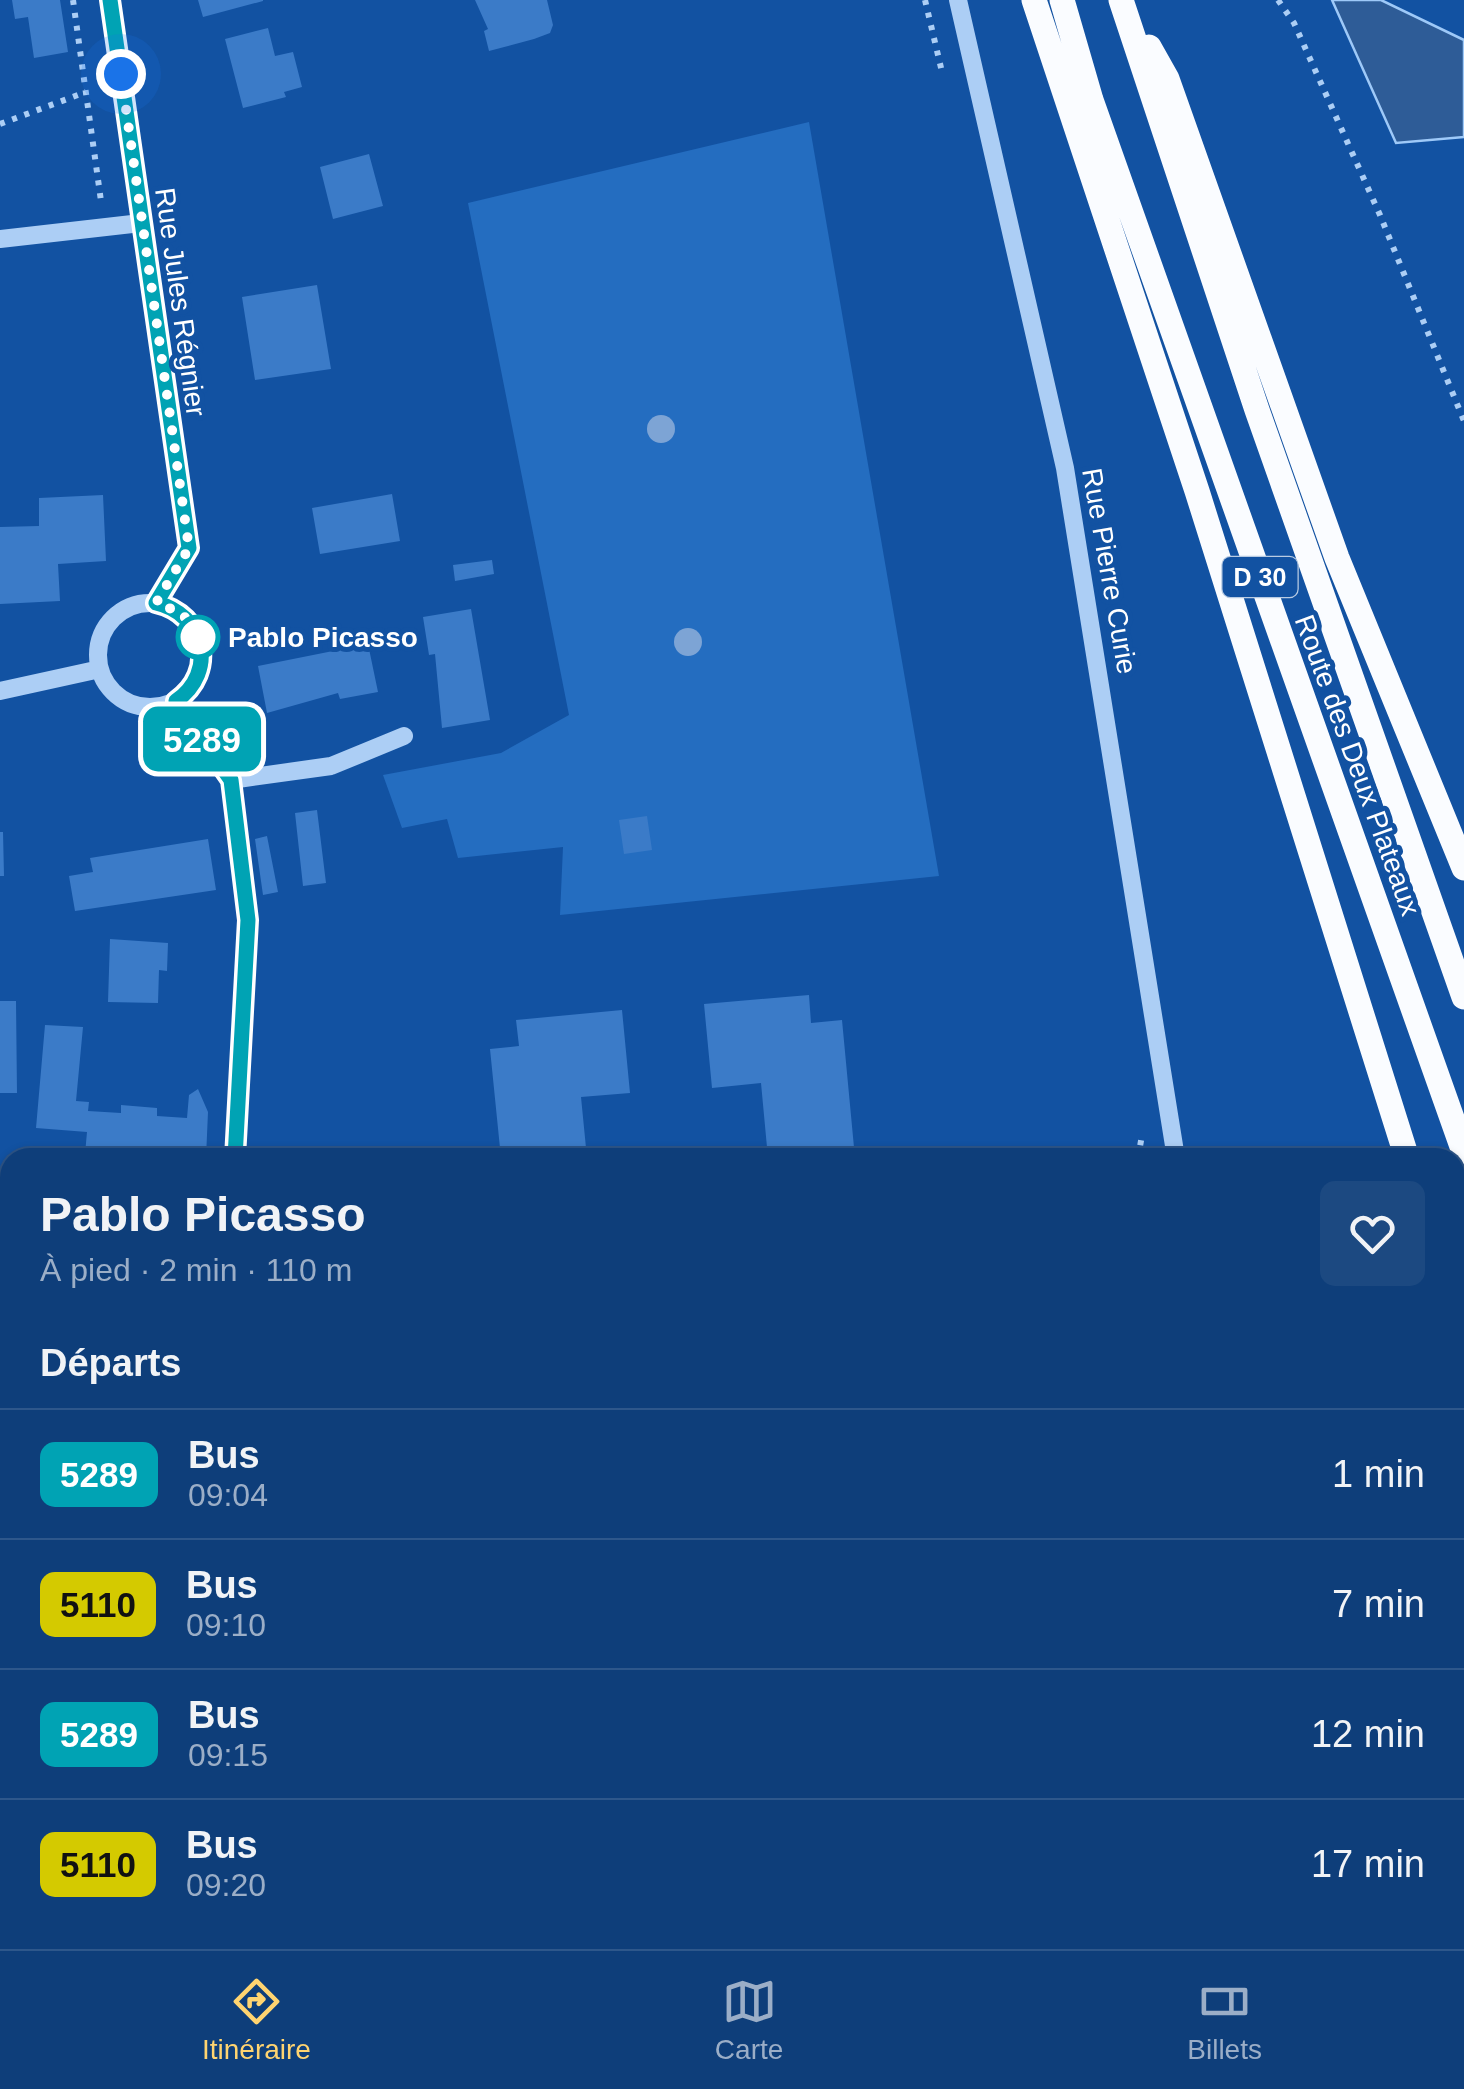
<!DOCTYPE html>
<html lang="fr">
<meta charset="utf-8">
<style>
body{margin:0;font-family:Helvetica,sans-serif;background:#1c4981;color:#f1f3f6;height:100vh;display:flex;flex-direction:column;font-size:38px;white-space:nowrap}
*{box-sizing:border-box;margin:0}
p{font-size:32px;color:#9baec7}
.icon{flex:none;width:55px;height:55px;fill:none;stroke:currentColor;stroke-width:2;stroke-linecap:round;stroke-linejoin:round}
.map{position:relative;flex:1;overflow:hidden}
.details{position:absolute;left:0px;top:1148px;width:1465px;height:802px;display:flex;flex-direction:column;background:#0e3e7a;border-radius:30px 30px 0 0;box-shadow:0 2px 8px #0004,0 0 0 2px #2e578b}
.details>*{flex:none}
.badge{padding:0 20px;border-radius:15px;font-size:35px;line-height:65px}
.you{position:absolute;width:50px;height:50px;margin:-25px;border:8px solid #fff;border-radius:50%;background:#1a73e8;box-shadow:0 0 0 15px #1a73e833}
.map>.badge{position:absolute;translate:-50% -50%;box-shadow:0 0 0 5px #fff}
h2{padding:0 40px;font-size:38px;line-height:90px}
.round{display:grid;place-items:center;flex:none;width:105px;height:105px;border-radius:15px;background:#1c4981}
.summary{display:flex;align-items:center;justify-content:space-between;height:170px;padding:0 40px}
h1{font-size:48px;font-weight:800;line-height:75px}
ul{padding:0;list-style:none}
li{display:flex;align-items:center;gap:30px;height:130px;padding:0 40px;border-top:2px solid #2e578b}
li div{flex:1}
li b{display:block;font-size:38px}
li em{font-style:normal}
li .badge{min-width:110px;font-weight:700;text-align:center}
.menu{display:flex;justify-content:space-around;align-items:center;height:140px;border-top:2px solid #2e578b;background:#0e3e7a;font-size:28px;color:#9baec7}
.menu a{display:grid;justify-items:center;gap:5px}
.menu .selected{color:#ffd470}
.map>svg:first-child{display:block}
.green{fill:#246dc0}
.water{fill:#2e5c97;stroke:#9ec9f8;stroke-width:2.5}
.building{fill:#3b7bc8}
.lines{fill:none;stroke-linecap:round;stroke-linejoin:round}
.path{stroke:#accef5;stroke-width:6;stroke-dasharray:5 8;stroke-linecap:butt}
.minor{stroke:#accef5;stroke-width:18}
.major{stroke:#fafcff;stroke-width:25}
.tree{fill:#7da4d5}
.line-casing{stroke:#fff;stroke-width:22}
.line{stroke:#00a3b4;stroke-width:15}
.walk{stroke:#fff;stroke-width:10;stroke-dasharray:0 18}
.stop-dot{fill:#fff;stroke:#00a3b4;stroke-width:5}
.labels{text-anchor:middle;stroke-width:10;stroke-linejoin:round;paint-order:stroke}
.shield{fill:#1252a2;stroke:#b8cbe3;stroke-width:2.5}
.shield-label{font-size:25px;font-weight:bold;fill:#fff}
.street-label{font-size:28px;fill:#fff;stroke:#1252a2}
.stop-label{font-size:28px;font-weight:bold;fill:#fff;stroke:#1252a2;text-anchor:start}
</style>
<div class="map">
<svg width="1464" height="1949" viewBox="0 0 1464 1949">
<rect width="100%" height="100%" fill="#1252a2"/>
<path class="green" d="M809,122L939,876L560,915L563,847L458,858L447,819L402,828L383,775L501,753L569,715L468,203Z"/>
<path class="water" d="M1332,0H1381L1464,40V137L1396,143Z
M1291,1940H1375L1371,1949H1274Z"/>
<path class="building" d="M12,0H60L68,52L34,58L28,17L15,19Z
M198,0H263V1L203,17Z
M475,0H547L553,25L550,33L534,39L489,51L484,31L488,29Z
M268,28L275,56L293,52L302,87L284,92L286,97L243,108L225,39Z
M369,154L383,206L333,219L320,167Z
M317,285L331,369L255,380L242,297Z
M392,494L400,541L320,554L312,508Z
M103,495L106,561L58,564L60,601L0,604V527L39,526V498Z
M492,560L494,574L455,581L453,565Z
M471,609L490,720L442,728L435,654L429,655L423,617Z
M368,644L378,692L340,699L338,693L267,713L258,666Z
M317,810L326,883L303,886L295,813Z
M647,816L652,850L624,854L619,820Z
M0,832H3L4,876H0Z
M267,836L278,892L263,895L255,839Z
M208,839L216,890L75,911L69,876L93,872L90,858Z
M110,939L168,943L167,971L159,970L158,1003L108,1002Z
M809,995L811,1023L842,1020L855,1158H768L761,1083L712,1088L704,1004Z
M0,1001H16L17,1093H0Z
M622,1010L630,1093L581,1097L587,1158H501L490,1049L519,1046L516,1020Z
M45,1025L83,1027L76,1101L89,1102L88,1111L121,1113V1105L157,1108V1116L187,1118L189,1095L198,1089L208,1112L206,1158L85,1154L87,1132L36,1128Z
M414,1149V1158H251V1154Z
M0,1238H10V1412H0Z
M0,1507H10V1557H0Z
M191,1940H431L553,1946L189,1949Z
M584,1940L625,1941L624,1949H583Z
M674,1940H782V1949H674Z
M898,1940H1013V1949H898Z"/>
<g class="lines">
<path class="path" d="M73,0L101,201
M925,0L942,72
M1278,0L1294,23L1380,215L1464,421
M0,124L86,92
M1138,1158L1142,1135
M1180,1949L1181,1940"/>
<path class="minor" d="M110,0L189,548L157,603
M958,0L1065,468L1176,1158
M0,239L141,223
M98 655a52 52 0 1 1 104 0a52 52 0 1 1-104 0Z
M0,691L100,669
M175,701L231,780L248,920L235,1158
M231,780L331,766L404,736
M1455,1724L1464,1734
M177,1949L178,1940"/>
<path class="major" d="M1034,0L1197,491L1407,1158
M1062,0L1091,100L1464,1152
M1121,0L1257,410L1464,997
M1149,47L1167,79L1337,558L1464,868
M1455,1300L1464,1327
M1459,1445L1464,1425"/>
</g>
<g class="tree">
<circle cx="661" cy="429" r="14"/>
<circle cx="688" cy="642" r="14"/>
</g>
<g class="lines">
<g class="line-casing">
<path id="line" d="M110,0L189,548L156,603C205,614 218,672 176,701L231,780L248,920L235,1158"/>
</g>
<use href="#line" class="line"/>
<path class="walk" d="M121,74L189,548L156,603L182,613L198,637"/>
</g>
<circle class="stop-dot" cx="198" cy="637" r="20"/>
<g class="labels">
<rect class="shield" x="1222.5" y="557" width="75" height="40" rx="8"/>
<g class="shield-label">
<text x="1260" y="586">D 30</text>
</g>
<g class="street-label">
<text transform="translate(181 302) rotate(82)" y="10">Rue Jules Régnier</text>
<text transform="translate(1110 571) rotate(80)" y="10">Rue Pierre Curie</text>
<text transform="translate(1358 765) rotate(70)" y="10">Route des Deux Plateaux</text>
</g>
<g class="stop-label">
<text x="228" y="647">Pablo Picasso</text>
</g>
</g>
</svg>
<div class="you" style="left:121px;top:74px"></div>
<b class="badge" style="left:202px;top:739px;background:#00a3b4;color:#fff">5289</b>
<section class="details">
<div class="summary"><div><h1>Pablo Picasso</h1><p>À pied · 2 min · 110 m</p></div><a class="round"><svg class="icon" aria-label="heart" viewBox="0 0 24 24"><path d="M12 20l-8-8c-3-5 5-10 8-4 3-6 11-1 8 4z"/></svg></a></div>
<h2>Départs</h2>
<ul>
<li><span class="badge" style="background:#00a3b4;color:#fff">5289</span><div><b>Bus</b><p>09:04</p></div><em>1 min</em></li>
<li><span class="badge" style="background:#d4ca00;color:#111">5110</span><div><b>Bus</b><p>09:10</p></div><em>7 min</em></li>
<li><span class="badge" style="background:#00a3b4;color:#fff">5289</span><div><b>Bus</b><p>09:15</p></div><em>12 min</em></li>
<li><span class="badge" style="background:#d4ca00;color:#111">5110</span><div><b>Bus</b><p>09:20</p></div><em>17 min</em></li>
</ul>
</section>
</div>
<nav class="menu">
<a class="selected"><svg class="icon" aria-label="directions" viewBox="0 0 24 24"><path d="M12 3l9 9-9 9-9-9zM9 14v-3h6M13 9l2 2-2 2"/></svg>Itinéraire</a>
<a><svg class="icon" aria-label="map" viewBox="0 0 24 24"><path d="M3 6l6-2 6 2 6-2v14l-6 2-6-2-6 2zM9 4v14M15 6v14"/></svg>Carte</a>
<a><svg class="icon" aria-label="tickets" viewBox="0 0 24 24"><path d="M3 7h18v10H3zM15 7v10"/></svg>Billets</a>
</nav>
